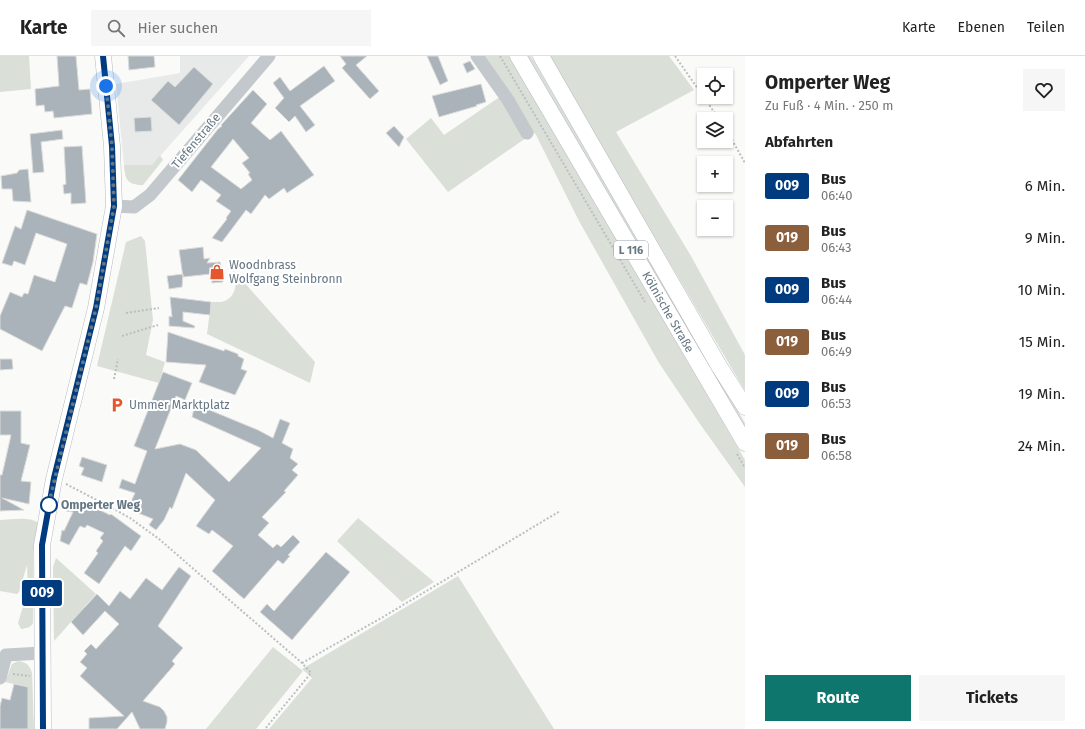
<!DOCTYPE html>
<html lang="de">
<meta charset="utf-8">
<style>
body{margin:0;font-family:"Fira Sans",sans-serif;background:#f6f6f6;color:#222;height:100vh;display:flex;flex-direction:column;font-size:15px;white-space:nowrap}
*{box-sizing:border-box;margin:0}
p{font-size:13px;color:#767676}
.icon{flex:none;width:22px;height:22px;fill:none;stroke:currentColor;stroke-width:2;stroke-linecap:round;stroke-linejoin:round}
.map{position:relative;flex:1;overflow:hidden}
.panel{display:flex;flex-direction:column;background:#fff;width:340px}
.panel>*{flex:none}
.badge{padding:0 8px;border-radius:3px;font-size:14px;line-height:26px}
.fabs{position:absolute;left:697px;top:12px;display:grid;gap:8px}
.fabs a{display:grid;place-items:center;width:36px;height:36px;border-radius:0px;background:#fff;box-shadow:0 1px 3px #0004;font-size:20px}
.you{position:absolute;width:20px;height:20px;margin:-10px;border:3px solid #fff;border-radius:50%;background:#1a73e8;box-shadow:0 0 0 6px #1a73e833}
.map>.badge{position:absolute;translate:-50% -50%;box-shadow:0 0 0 2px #fff}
h2{padding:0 20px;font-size:15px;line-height:36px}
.round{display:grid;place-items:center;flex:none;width:42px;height:42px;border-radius:0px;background:#f6f6f6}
.overview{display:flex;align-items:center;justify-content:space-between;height:68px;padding:0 20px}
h1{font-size:19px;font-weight:700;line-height:30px}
.action{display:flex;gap:8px;margin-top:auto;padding:8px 20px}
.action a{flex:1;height:46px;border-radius:0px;background:#0f766e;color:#fff;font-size:16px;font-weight:700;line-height:46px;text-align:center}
.action a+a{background:#f6f6f6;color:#222}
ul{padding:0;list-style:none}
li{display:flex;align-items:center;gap:12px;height:52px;padding:0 20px}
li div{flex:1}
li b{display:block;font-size:15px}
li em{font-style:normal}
li .badge{min-width:44px;font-weight:700;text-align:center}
header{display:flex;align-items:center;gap:24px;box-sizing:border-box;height:56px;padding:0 20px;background:#fff;border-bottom:1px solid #e0e0e0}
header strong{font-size:19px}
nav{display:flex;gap:22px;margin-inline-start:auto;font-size:14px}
.search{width:280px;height:36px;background:#f6f6f6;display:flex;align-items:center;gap:10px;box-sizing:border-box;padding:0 14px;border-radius:0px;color:#767676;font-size:15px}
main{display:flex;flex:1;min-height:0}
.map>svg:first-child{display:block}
.built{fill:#e8e9e9}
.green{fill:#dadfd7}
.building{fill:#aab3b9;stroke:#dcdcda;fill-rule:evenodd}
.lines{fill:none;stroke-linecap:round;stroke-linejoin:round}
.major-casing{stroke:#b5babe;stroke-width:17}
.path{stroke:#bbbfc2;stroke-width:2;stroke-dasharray:2 2;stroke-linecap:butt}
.minor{stroke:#c3c8cc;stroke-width:13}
.major{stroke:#fff;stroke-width:16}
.line-casing{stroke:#fff;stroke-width:9}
.line{stroke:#003b80;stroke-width:6}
.walk{stroke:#657683;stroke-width:4;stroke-dasharray:0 7.2}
.stop-dot{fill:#fff;stroke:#003b80;stroke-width:2}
.labels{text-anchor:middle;stroke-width:4;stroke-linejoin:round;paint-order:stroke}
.shield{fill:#fff;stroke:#939fa8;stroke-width:1}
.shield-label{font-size:11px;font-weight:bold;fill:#657683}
.street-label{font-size:12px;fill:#657683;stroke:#fff}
.poi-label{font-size:12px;fill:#657683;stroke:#fff;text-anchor:start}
.stop-label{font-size:12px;font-weight:bold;fill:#657683;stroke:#fff;text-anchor:start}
</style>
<header>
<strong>Karte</strong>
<div class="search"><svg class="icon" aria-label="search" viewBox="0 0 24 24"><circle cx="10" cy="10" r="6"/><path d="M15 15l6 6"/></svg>Hier suchen</div>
<nav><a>Karte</a><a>Ebenen</a><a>Teilen</a></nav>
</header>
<main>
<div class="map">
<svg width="745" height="673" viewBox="0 0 745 673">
<rect width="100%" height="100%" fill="#fafaf8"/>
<path class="built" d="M180,0H249L152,109H124L116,28L180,17Z"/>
<path class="green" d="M0,0H29L31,33L0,36Z
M480,0H509L745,404V431L700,368L659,307L579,165L535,77L532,79Z
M526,0H531L745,367V377Z
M548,0H669L694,34L616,76L691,200L745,299V335Z
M501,40L526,82L448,136L406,83L431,62L444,79Z
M160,99L163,104L143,129C127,129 125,123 124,109H152Z
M141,180L145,185L153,264L146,299L165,306L159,327L97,310L126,186Z
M233,214L315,306L310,327L207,278L211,246C214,246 218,246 221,246C237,243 238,225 233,214Z
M358,462L434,526L402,546L337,485Z
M0,464C11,464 29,460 38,467L33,497V567C30,572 27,572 21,573L18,567L28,534L27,509L19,536L17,538L0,535Z
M56,502L96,538L54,585L53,511Z
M458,520L554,673H269L312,622L302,613Z
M273,591L303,615L256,673H206Z
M18,605C26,606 30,609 32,617L34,673H28V631L5,626L12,608Z"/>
<path class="building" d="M57,0H76L79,34L90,33L92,58L54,62L53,55L45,56L44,49L36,50L35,33L59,30Z
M128,0H154L155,11L129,14Z
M340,0H367L356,9L379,35L370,43L342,12L346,8Z
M427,0H438L448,25L440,29Z
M470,5L475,13L467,17L463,8Z
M324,10L335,25L300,50L315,69L306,76L295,60L289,66L275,52L284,42L273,27L280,21L290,35Z
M194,11L213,28L179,69L151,44L168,25L175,31Z
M481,28L486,46L476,49L477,50L439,61L432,40Z
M253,34L267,48L251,67L270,84L281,75L314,119L287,137L284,132L269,143L265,139L251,158L246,154L222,186L212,182L227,163L226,162L231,155L216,145L221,139L201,124L192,136L178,124L218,73L222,70L221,69ZM233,83L249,102L242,107L250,117L248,118L252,124L241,133L211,111Z
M151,61L152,75L135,76L134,62Z
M394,70L404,81L399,91L386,77Z
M62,74L63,83L41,86L44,116L33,117L30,78Z
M82,90L86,147L71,148V137L64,138L63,129L66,128L64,91Z
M28,113L31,146L13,145L12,133H2L1,120L17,117L19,114Z
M27,154L97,178L93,206L87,229L80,227L72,252L65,250L42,295L0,273V260L10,236L22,241L24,237L28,238L34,219L55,226L67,188L36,177L25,209L14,205L12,210L2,207L15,170L21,173Z
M203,191L204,203L210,202L207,207L220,206L223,226L212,227L211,218L183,221L179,194Z
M183,218L182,231L169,233L167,220Z
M170,241L211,246L210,259L183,256V265L195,270L194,272L169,270V260L172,261Z
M168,276L224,295L225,293L238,298V300L244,303L241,313L247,315L235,339L199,326L206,309L166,306Z
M0,303H12L13,313L0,314Z
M163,316L192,327L185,344L176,340L155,393L180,388L196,394L229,426L261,392L192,361L195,348L258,374L273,382L280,363L290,367L282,387L293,393L290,402L298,408L292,414L298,419L284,435L286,436L262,461L269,467L258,479L273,492L277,488L281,491L293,479L300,486L288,499L290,500L283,508L278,504L244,543L212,515L233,490L212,474L209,478L196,470L215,444L186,417L172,453L170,451L164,464L156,474L149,469L153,463L138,457L139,455L129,450L135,437L119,432L122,423L135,428L147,395L134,390Z
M0,355H21V387L30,389L21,425L31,426L29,448L2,442L24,454L0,455V419H2L11,379H0Z
M82,401L107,409L102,426L81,419L84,412L79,410Z
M79,444L110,459L111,458L141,480L131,495L125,490L99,528L84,517L98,497L96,495L103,485L100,482L104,477L87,469L85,472L80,470L69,489L60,485L62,474L64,475L73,456L66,455L68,445L78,447Z
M326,496L350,516L292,584L260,556L267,548L274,555Z
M179,511L191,520L158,570L183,592L172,605L175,608L143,645L160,651L164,655L167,661V666L165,673H140L132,656L117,673H89V662L124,660L80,620L87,612L80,606L87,598L84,595L91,588L96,593L119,568L105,555L83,579L71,566L97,538L109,550L120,535L130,543L146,522L162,534Z
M14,628L28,631V673H0V650L2,642L10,644Z"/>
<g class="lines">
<g class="major-casing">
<path id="major" d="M518,0L745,387
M541,0L719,310L745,351
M43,673L42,489L54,423L96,252L114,150L112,90L103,0"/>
</g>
<path class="path" d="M500,0L645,246
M675,0L719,63
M726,73L745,107
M126,257L159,252
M122,280L158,269
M114,323L118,303
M737,398L745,412
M66,428L112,452L130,462L159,483L302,607L311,617L265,673
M302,607L383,561L560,455
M13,618L30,620"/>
<path class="minor" d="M477,0L508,44L527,77
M114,150L134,151L150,139L269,0
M0,622L6,599L42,597"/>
<use href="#major" class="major"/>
</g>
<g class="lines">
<g class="line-casing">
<path id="line" d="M43,673L42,489L54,422L96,252L114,150L112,90L103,0"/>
</g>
<use href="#line" class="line"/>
<path class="walk" d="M49,449L48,451L96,252L114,150L112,90L106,30"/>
</g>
<defs>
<g id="shop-bare" transform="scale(1.2)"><path d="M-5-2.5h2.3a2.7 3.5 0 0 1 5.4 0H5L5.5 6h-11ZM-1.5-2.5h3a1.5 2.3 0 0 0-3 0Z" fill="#e4572e" stroke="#fff" stroke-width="2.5" paint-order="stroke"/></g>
<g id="parking-bare" transform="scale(1.2)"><path d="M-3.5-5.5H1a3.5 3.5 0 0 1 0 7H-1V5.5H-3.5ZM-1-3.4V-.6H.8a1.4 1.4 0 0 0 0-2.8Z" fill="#e4572e" stroke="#fff" stroke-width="2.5" paint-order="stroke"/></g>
</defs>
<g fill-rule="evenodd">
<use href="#shop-bare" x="217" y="216"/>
<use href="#parking-bare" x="117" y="349"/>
</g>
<circle class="stop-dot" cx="49" cy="449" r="8"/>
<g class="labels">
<rect class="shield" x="614" y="185" width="34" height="18" rx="3"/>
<g class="shield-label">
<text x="631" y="198">L 116</text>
</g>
<g class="street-label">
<text transform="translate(196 85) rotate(-50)" y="4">Tiefenstraße</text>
<text transform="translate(668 256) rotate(60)" y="4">Kölnische Straße</text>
</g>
<g class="poi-label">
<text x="229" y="213">Woodnbrass<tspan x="229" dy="14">Wolfgang Steinbronn</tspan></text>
<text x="129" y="353">Ummer Marktplatz</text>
</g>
<g class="stop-label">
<text x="61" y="453">Omperter Weg</text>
</g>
</g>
</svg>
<div class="fabs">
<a><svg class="icon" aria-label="locate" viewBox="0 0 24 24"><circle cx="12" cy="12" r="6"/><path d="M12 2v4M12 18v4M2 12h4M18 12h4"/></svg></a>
<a><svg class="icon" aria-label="layers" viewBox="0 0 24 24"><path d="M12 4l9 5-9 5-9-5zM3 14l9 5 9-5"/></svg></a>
<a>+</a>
<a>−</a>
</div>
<div class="you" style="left:106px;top:30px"></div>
<b class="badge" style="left:42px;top:537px;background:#003b80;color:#fff">009</b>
</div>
<section class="panel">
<div class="overview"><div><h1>Omperter Weg</h1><p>Zu Fuß · 4 Min. · 250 m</p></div><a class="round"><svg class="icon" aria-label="heart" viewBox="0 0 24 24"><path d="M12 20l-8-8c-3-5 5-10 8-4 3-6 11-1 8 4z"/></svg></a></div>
<h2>Abfahrten</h2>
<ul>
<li><span class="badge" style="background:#003b80;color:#fff">009</span><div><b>Bus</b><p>06:40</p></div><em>6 Min.</em></li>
<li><span class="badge" style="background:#8b5e3c;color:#fff">019</span><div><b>Bus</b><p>06:43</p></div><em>9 Min.</em></li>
<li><span class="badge" style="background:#003b80;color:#fff">009</span><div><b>Bus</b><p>06:44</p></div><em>10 Min.</em></li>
<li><span class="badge" style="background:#8b5e3c;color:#fff">019</span><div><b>Bus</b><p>06:49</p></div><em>15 Min.</em></li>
<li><span class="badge" style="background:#003b80;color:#fff">009</span><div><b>Bus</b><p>06:53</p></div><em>19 Min.</em></li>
<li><span class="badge" style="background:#8b5e3c;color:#fff">019</span><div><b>Bus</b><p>06:58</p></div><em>24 Min.</em></li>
</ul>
<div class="action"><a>Route</a><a>Tickets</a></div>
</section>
</main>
